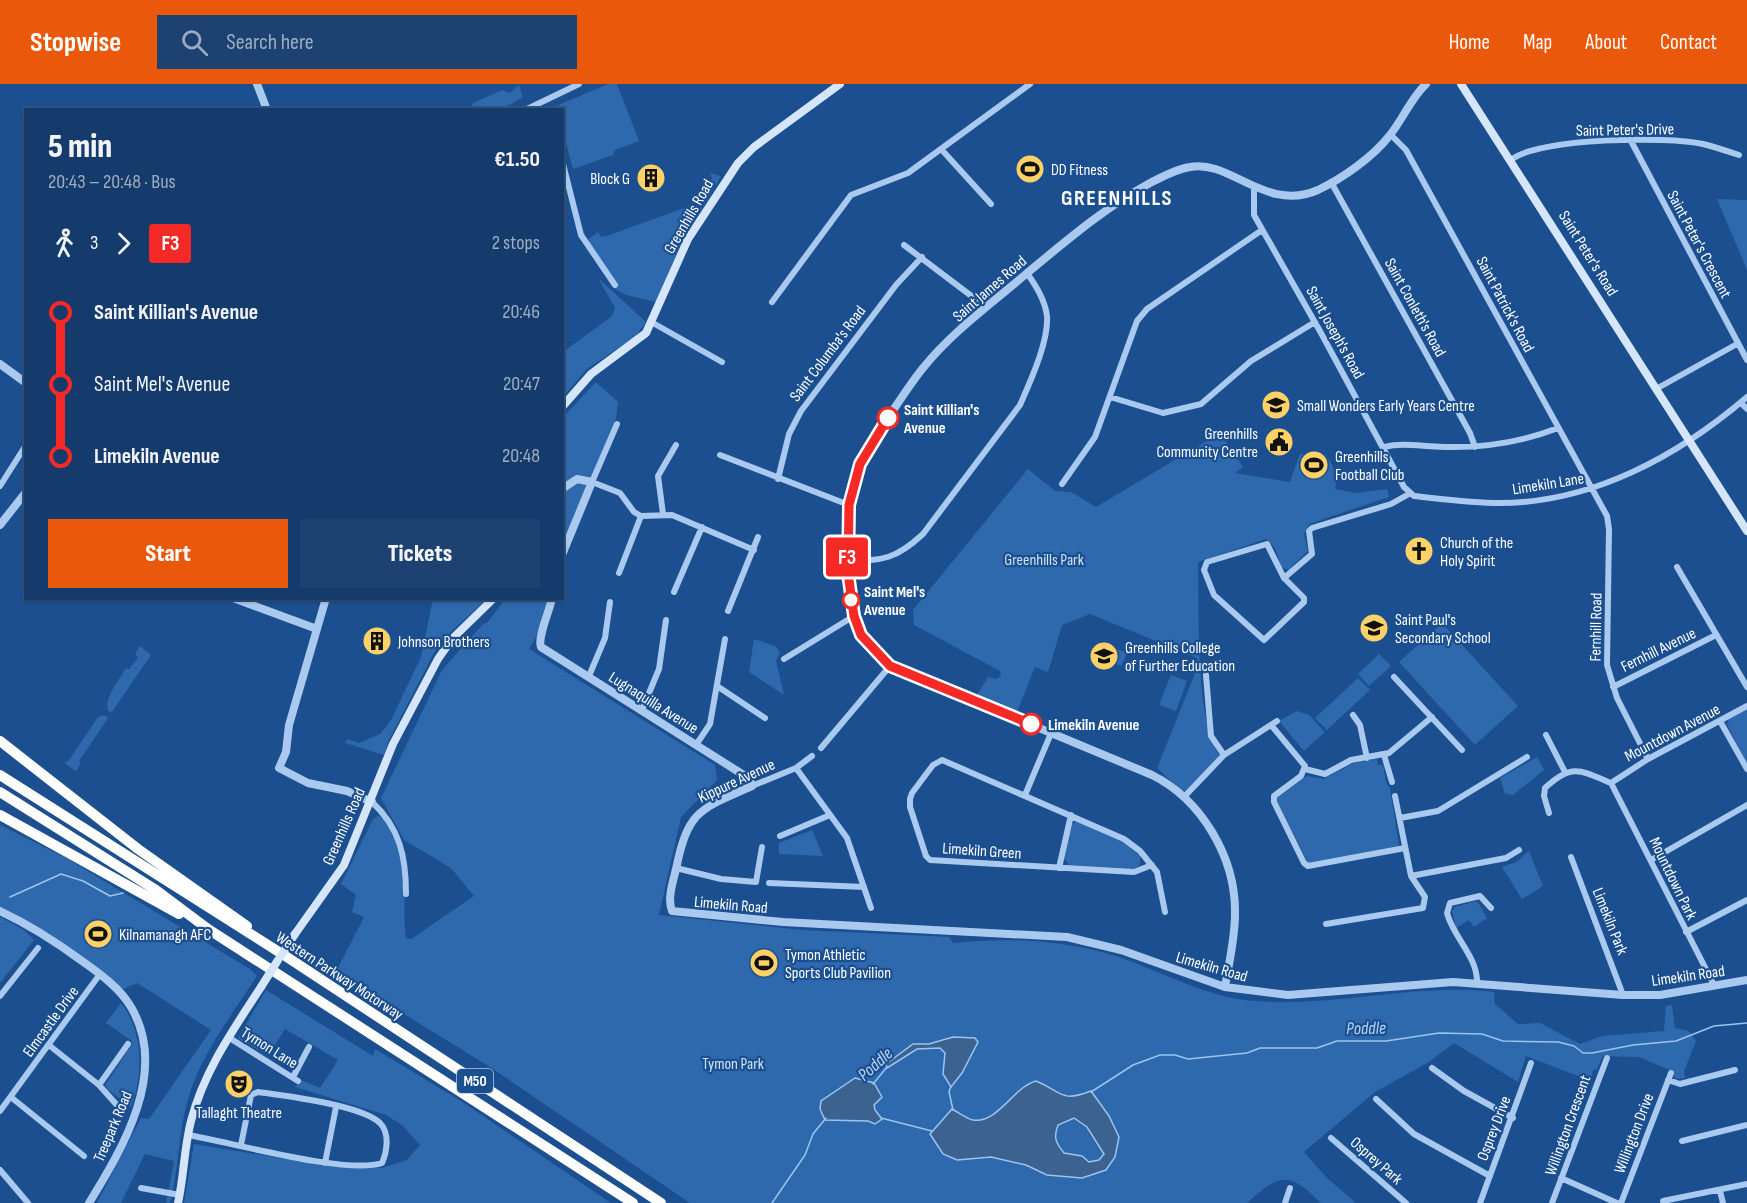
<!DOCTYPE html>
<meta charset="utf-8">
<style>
body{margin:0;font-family:"Sofia Sans Condensed",sans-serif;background:#1d4271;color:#f1f3f6;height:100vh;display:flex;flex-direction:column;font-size:22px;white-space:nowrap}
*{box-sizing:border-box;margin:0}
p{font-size:20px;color:#9dadc1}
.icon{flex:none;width:33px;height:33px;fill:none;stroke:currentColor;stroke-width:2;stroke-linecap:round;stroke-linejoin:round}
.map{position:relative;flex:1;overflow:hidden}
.panel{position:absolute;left:24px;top:24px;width:540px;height:492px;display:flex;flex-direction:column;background:#143b6b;border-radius:0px;box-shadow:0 2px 4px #0004,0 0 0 2px #33557e}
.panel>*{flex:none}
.badge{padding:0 12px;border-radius:4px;font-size:21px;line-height:39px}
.map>.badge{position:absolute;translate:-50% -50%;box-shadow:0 0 0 3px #fff}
.legs{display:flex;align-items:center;gap:9px;height:66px;padding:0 24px;font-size:20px}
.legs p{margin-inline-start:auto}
.head{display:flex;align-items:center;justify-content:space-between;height:102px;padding:0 24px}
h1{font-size:33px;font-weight:800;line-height:45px}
.action{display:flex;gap:12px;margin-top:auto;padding:12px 24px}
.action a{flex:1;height:69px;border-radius:0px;background:#ea580c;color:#fff;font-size:24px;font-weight:800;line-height:69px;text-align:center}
.action a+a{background:#1d4271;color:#f1f3f6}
ul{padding:0 24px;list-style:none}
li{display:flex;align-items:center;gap:21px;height:72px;font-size:22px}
li i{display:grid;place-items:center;width:9px;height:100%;margin:0 8px;background:currentColor}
li i::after{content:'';width:15px;height:15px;margin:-8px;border:4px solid;border-radius:50%;background:#143b6b}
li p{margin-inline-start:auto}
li:first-child i{background:linear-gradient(#0000 50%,currentColor 0)}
li:last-child i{background:linear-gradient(currentColor 50%,#0000 0)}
header{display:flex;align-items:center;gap:36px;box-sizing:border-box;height:84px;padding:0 30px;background:#ea580c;color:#fff}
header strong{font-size:28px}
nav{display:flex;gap:33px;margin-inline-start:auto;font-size:21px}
.search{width:420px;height:54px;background:#1d4271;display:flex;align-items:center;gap:15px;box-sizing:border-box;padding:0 21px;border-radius:0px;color:#9dadc1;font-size:22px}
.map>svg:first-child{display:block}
.green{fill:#2e69ad}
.water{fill:#3c6290;stroke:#9cc4f0;stroke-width:1.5;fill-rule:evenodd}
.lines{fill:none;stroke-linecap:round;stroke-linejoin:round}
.stream{stroke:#9cc4f0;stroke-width:1.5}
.minor{stroke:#a9c9ee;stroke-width:6}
.tertiary{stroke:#a9c9ee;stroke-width:8}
.secondary{stroke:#d6e6fa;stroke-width:8}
.motorway{stroke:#fff;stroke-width:10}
.secondary-bridge{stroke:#d6e6fa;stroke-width:8}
.line-1-casing{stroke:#fff;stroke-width:14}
.line-1{stroke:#f52a26;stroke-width:9}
.stop-1-dot{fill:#fff;stroke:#f52a26;stroke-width:3}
.labels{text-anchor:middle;stroke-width:4.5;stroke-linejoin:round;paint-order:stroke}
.shield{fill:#1b4f8f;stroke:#bbcadd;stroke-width:1.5}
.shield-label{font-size:15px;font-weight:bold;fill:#fff}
.street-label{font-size:16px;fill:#fff;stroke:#1b4f8f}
.poi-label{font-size:16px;fill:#fff;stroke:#1b4f8f;text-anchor:start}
.stop-label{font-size:16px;font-weight:bold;fill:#fff;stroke:#1b4f8f;text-anchor:start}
.park-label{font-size:16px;fill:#cfe3fa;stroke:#1b4f8f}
.water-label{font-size:18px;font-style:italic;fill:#b5d3f5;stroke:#1b4f8f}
.district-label{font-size:22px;font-weight:bold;letter-spacing:1.5px;fill:#fff;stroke:#1b4f8f}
</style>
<header>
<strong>Stopwise</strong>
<div class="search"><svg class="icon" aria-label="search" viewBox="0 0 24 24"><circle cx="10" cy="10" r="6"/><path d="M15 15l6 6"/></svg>Search here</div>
<nav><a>Home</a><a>Map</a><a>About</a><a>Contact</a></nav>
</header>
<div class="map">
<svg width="1747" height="1119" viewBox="0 0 1747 1119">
<rect width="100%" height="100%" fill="#1b4f8f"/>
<path class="green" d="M608,0H617L639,57L615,66L613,71L573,85L563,48L562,26L553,25L554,23Z
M519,1L523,13L502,25H470L473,19L502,6L510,9Z
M710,89L721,92L678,166L656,218L626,211L615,205L618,201L617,198L589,159V155L598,148L601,153L607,152L692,121L691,115L703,110L712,94Z
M1717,115L1747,116V186Z
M598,194L646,238L635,253L587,285L563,313V268L612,232L615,224Z
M596,298L618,318L616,334L563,463V333Z
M1220,349L1243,383L1235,389L1290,398L1300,370L1326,371L1338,391L1335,405L1356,409L1387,405L1389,413L1309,440L1304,450L1308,467L1288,486L1281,483L1275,464L1266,455L1198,478C1199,519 1195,643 1220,671L1186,707H1181L1157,684L1198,582L1197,574L1090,530L1062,541L1048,588L1035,583L1017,628L977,611L988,593L996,595L1001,592L1000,587L914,541L913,526L1028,385L1055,407L1071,408L1096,423Z
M433,515H487L444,554L434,569L389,656L384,671L345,659L347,655L359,659L380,650L391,636L421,573Z
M505,515H549L544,539L529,565L715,681L717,696L681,733L659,831L803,846L949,853L953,859C1008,853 1066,856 1119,873C1160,887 1201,910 1244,916C1328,926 1411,898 1494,908L1495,920L1518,940L1540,939L1580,960L1602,952L1664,947L1666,922L1672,921L1675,944L1689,947L1696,957L1684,987L1685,994L1676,995L1672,987L1639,973L1603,972L1597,985L1593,986L1591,997L1526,972L1518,998L1454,959L1429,978L1375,1008L1304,1068L1326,1093L1356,1119H1321C1289,1087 1280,1089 1247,1119H690L490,983L336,888L364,833L352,828L356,811L341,800L373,735L378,732C387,733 401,769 403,779C407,803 402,829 406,854L411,855L474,812L451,784L404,756L381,714L442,586L483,540L487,539Z
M1442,539L1518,622L1475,661L1399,578Z
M754,555L775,562L780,568L776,577L784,611L749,588Z
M1097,557L1127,569L1121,582L1096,573Z
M140,562L151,571L112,628L108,627C104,614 119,596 126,584L129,585L138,574L135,570Z
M1379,570L1391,582L1369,602L1358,590Z
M1171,591L1187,597L1176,627L1159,621Z
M1358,594L1370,606L1327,646L1315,634Z
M1747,626V681L1727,640L1729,635Z
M1297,627L1309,631L1325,648L1304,667L1279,637Z
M104,631L108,634L79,677L81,679L76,687L64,679L69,676L98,633Z
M1537,673L1544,686L1513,711L1505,710L1500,694Z
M1377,675L1378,681H1383L1386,698L1390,704L1399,762L1309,780L1277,718V714L1307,692L1324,695L1354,679Z
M1077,737L1119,754L1140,772V781L1133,785L1069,781L1064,774L1072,740Z
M0,741L66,774L250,885L257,892C232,931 201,970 188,1015C178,1049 179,1085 170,1119H166L174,1077L145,1070L121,1119H97L141,1034L149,1035L211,946L137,899L121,906C85,874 45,843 0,823Z
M812,746L823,772L779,770V759Z
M1529,767L1543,802L1522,815L1502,783L1516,778Z
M1477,817L1487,834L1474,843L1469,836L1456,844L1452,827L1455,823Z
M0,833L24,846L34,856L0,899Z
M266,906L373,972L375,965L461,1017L611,1119H184L194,1060L298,1077L382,1084L407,1076L420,1061L402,1041L386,1031L295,1003L301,996L320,1004L338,976L285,945L273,964L268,965L265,970L238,954Z
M121,919C143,947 144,989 131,1023L107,1005L106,1000L132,960V957L106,939Z"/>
<path class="water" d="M953,953L975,954L978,958L962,989L951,1003L943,990L945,969L940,964L917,965L887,984L886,980L913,960H929Z
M855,994L874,999L882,1013L874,1021L875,1026L882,1035L875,1040L868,1037L825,1036L820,1025L821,1017Z
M1036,997C1063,1008 1060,1019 1091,1007L1109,1032L1119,1053L1115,1073L1106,1086L1082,1094L1047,1091L1026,1081L991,1073L957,1076L943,1070L930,1050L952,1025C958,1028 967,1035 973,1036C998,1040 1013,1003 1036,997ZM1074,1034L1087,1043L1104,1070L1099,1076L1089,1078L1082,1072L1064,1069C1056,1059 1053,1054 1058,1041Z"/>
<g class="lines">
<path class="stream" d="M10,813L61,790L83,797L110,812L123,809
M873,1000L887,983
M951,1002L949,1008L953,1026
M1091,1008L1133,981L1160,971H1175L1188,975L1247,969L1260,964H1317L1337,957H1386L1439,949L1482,950L1503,957L1558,958L1574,962L1583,969H1592L1633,961L1676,957L1714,942L1747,939
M881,1034L932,1047
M772,1119L805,1071L813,1050L826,1034"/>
<path class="minor" d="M525,26L579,0
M1391,51L1406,66L1607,432L1609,445L1607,581L1617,614L1648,675
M1631,57L1747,276
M941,65L991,120
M1512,75C1542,54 1666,52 1703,60C1715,63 1727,67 1739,71
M562,76L581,151L615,201
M1331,98L1470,349L1475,363
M1254,104V131L1321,249L1404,403L1414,412C1442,415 1471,419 1500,419C1592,419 1678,372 1747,313
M904,161L986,223
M772,218L851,111L908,89L1030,0
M653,239L722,278
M1656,305L1737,260
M1110,313L1163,329L1201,320L1251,277L1315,238
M1741,319L1747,325
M617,340L592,398L620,409L634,428L641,432
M1384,363C1404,358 1423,363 1444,363C1482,364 1522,358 1558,344
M720,371L849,421
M778,395L789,350L801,327L896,201L922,173
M1062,400L1095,353L1137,237L1147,225L1262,146
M0,402L26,361
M663,430L658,392L676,361
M641,432L672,431L754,466
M1267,460L1284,494L1304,514V518L1264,556L1214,511L1204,486L1207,478Z
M847,477C883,476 895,476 923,450L1020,321C1030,298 1049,257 1047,232C1045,216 1036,202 1027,189
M1677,483L1747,603
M619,489L641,432
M1284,494L1312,470L1309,447L1312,444L1391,420L1409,410
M674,508L702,443
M728,527L758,453
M784,575L854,532
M1206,591L1211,652L1224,671
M589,592L605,554L610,518
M1394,593L1462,666
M717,602L765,634
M1613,603L1716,551
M642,626L659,585L666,536
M1353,631L1360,641L1367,674
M1720,637L1747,685
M1271,641L1305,682L1301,692L1274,712V718L1304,779L1308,782L1405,764
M1546,651L1565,688
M696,661L710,640L725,555
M821,664L890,582
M1384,671L1392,698
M796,684L847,754L871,824
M1305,685L1325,690L1351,676L1389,669L1432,633
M1611,699L1714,901
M1611,699L1648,675L1747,622
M752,702L796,684L812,672
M1025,711L1052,647
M1184,713L1224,671L1277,637
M372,718C400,744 406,773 406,810
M1549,729L1544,712L1545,704C1572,679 1580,686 1611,699
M1400,734L1438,727L1527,673
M780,752L830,731
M1571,773L1623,911
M1651,776L1747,721
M1152,781L1134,788L930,776L926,772L910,723V715L912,709L933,681L942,676L1124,755L1140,767L1157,788L1165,828
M676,784L721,795L756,798L762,763
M1059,784L1071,731
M1411,792L1506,774L1519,766
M769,799L864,803
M1326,840L1423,824L1425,813L1411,792L1395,712
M1686,848L1747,816
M1477,899C1478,873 1453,853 1447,829L1450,819L1480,812L1491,824
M0,912L38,864
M228,953L298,997
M50,962L99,1001L116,1020
M1432,984L1464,1007L1513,1034
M293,993L309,963
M1668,996L1680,1000L1735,986
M99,1001L128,960
M12,1014L84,1072
M1376,1015L1414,1050L1490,1092
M0,1027L100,890
M188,1051C230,1058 346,1091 382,1079C387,1068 390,1049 380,1039C361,1021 286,1012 258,1008L251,1011L241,1061
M1331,1054L1406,1119
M1682,1057L1747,1041
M325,1079L336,1023
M0,1086L28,1119
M1561,1094L1617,1119
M141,1104L180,1111
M1720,1107L1723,1119
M1663,1117L1747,1100
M1285,1119L1290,1104
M1480,1119L1531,979
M1552,1119L1607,974
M1621,1119L1671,989"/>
<path class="tertiary" d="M257,0L267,26
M0,280L26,299
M562,405L577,395L592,398L562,471
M0,441L26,408
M233,514L317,545
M326,514L289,641L286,668L279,684L308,699L347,707L372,718
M552,514C550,526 537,554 541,563L750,695L752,702C700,725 688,726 676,785C673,798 667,814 672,827L783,838L1067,853L1121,866L1225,903L1288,911L1453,898L1623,911H1660L1747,896
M0,827C30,841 55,857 82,877C99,889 120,904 131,923C169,987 123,1064 89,1119
M1225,903C1229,879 1235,854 1235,830C1236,774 1202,716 1152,691L890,582C854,551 851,531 848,485C845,451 846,411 859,380C866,365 878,350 887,335C899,318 910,300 923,284C952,248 991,220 1026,190C1066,157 1104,124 1150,99C1162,93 1176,85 1190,83C1230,75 1266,129 1318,106C1343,94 1373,73 1390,51C1403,35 1411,14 1426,0"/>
<path class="secondary" d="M1461,0L1747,447
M562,323L591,290L646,249L688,155L738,79L754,63L840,0
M295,850L344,781L393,660L438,575L452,555L494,514
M178,1119C184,1092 184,1064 191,1037C204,987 233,946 261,903"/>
<path class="motorway" d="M0,657L138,765L247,842
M0,691L290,875L661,1119
M0,708L156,806L208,845L633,1119
M0,731L179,830"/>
<path class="secondary-bridge" d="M281,872L295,850
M261,903L278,876"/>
</g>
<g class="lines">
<g class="line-1-casing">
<path id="line-1" d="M888,334L860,380L849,421L848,489L854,532L861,551L890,582L1031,640"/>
</g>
<use href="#line-1" class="line-1"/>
</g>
<defs>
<g id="stadium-disc" transform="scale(1.5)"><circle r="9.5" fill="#ffd166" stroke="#1b4f8f"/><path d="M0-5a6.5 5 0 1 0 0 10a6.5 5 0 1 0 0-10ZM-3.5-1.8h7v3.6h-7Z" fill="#111"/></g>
<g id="building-disc" transform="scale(1.5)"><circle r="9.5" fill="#ffd166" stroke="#1b4f8f"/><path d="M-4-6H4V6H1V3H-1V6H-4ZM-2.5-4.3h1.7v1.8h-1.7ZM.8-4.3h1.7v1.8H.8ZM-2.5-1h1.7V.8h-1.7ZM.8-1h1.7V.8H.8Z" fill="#111"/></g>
<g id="school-disc" transform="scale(1.5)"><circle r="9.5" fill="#ffd166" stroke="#1b4f8f"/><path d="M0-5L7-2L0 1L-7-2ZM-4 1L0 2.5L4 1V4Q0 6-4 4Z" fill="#111"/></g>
<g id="civic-disc" transform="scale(1.5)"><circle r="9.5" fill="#ffd166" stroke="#1b4f8f"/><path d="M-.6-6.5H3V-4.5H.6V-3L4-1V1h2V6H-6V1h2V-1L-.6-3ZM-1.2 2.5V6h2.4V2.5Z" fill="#111"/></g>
<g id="church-disc" transform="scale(1.5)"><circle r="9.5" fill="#ffd166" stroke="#1b4f8f"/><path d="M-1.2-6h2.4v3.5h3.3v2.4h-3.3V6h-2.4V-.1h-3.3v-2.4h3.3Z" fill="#111"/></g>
<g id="university-disc" transform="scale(1.5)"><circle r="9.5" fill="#ffd166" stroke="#1b4f8f"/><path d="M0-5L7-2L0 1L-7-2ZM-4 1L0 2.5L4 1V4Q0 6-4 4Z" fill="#111"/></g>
<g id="theatre-disc" transform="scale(1.5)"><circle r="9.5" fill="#ffd166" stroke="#1b4f8f"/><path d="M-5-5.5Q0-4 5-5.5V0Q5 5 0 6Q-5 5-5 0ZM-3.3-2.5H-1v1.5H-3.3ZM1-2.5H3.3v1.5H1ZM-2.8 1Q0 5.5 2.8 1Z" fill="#111"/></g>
</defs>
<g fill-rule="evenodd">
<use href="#stadium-disc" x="1030" y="85"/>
<use href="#building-disc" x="651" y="94"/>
<use href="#school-disc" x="1276" y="321"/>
<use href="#civic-disc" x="1279" y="358"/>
<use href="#stadium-disc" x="1314" y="381"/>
<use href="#church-disc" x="1419" y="467"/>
<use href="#school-disc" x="1374" y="544"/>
<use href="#building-disc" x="377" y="557"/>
<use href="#university-disc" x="1104" y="572"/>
<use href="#stadium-disc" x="98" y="850"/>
<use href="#stadium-disc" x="764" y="879"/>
<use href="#theatre-disc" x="239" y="1000"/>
</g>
<g class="stop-1-dot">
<circle cx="888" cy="334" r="10"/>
<circle cx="851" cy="516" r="8"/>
<circle cx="1031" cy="640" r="10"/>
</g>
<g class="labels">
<rect class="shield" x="457" y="985" width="36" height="24" rx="4.5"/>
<g class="shield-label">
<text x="475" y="1002">M50</text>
</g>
<g class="street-label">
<text transform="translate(1625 45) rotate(-1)" y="6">Saint Peter's Drive</text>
<text transform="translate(688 132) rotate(-60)" y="6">Greenhills Road</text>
<text transform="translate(1700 160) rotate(62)" y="6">Saint Peter's Crescent</text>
<text transform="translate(1589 169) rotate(58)" y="6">Saint Peter's Road</text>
<text transform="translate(989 204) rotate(-41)" y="6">Saint James Road</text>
<text transform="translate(1506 220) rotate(62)" y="6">Saint Patrick's Road</text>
<text transform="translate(1416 223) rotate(61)" y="6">Saint Conleth's Road</text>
<text transform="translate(1336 248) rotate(61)" y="6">Saint Joseph's Road</text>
<text transform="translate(827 269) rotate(-53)" y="6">Saint Columba's Road</text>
<text transform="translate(1548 399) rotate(-9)" y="6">Limekiln Lane</text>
<text transform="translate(1595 543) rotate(-89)" y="6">Fernhill Road</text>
<text transform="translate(1658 565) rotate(-26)" y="6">Fernhill Avenue</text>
<text transform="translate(654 618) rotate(32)" y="6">Lugnaquilla Avenue</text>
<text transform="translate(1672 648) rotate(-28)" y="6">Mountdown Avenue</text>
<text transform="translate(736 696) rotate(-25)" y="6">Kippure Avenue</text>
<text transform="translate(343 742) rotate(-66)" y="6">Greenhills Road</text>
<text transform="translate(982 766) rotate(4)" y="6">Limekiln Green</text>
<text transform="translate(1674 794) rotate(64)" y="6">Mountdown Park</text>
<text transform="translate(731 820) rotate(5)" y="6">Limekiln Road</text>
<text transform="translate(1611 837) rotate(68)" y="6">Limekiln Park</text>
<text transform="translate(1212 882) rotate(16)" y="6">Limekiln Road</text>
<text transform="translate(340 891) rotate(33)" y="6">Western Parkway Motorway</text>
<text transform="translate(1688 891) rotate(-8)" y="6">Limekiln Road</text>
<text transform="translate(50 937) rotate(-54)" y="6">Elmcastle Drive</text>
<text transform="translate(270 963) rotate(32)" y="6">Tymon Lane</text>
<text transform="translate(1567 1041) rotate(-70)" y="6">Willington Crescent</text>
<text transform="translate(112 1042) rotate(-67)" y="6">Treepark Road</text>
<text transform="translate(1493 1044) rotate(-69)" y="6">Osprey Drive</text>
<text transform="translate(1633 1049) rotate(-69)" y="6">Willington Drive</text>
<text transform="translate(1377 1076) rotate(41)" y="6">Osprey Park</text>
</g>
<g class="poi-label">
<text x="1051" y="91">DD Fitness</text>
<text x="630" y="100" text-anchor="end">Block G</text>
<text x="1297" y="327">Small Wonders Early Years Centre</text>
<text x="1258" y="355" text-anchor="end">Greenhills<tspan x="1258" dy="18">Community Centre</tspan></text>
<text x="1335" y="378">Greenhills<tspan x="1335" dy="18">Football Club</tspan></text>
<text x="1440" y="464">Church of the<tspan x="1440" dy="18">Holy Spirit</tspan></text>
<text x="1395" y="541">Saint Paul's<tspan x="1395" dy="18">Secondary School</tspan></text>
<text x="398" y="563">Johnson Brothers</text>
<text x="1125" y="569">Greenhills College<tspan x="1125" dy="18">of Further Education</tspan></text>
<text x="119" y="856">Kilnamanagh AFC</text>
<text x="785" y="876">Tymon Athletic<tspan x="785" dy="18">Sports Club Pavilion</tspan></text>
<text x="239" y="1034" text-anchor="middle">Tallaght Theatre</text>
</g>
<g class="stop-label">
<text x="904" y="331">Saint Killian's<tspan x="904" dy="18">Avenue</tspan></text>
<text x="864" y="513">Saint Mel's<tspan x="864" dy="18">Avenue</tspan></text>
<text x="1048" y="646">Limekiln Avenue</text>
</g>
<g class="park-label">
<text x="1044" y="481">Greenhills Park</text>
<text x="733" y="985">Tymon Park</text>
</g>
<g class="water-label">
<text transform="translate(1366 944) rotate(-1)" y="6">Poddle</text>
<text transform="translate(875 980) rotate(-42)" y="6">Poddle</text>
</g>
<g class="district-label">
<text x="1117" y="121">GREENHILLS</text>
</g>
</g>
</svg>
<b class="badge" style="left:847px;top:473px;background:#f52a26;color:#fff">F3</b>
<section class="panel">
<div class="head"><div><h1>5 min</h1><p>20:43 – 20:48 · Bus</p></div><b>€1.50</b></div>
<div class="legs"><svg class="icon" aria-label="walk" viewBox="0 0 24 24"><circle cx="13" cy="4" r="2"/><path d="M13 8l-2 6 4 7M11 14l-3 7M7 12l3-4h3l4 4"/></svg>3<svg class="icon" aria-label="forward" viewBox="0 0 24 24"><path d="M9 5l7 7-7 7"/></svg><b class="badge" style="background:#f52a26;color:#fff">F3</b><p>2 stops</p></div>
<ul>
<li><i style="color:#f52a26"></i><b>Saint Killian's Avenue</b><p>20:46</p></li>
<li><i style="color:#f52a26"></i><span>Saint Mel's Avenue</span><p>20:47</p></li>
<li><i style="color:#f52a26"></i><b>Limekiln Avenue</b><p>20:48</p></li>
</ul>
<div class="action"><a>Start</a><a>Tickets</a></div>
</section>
</div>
